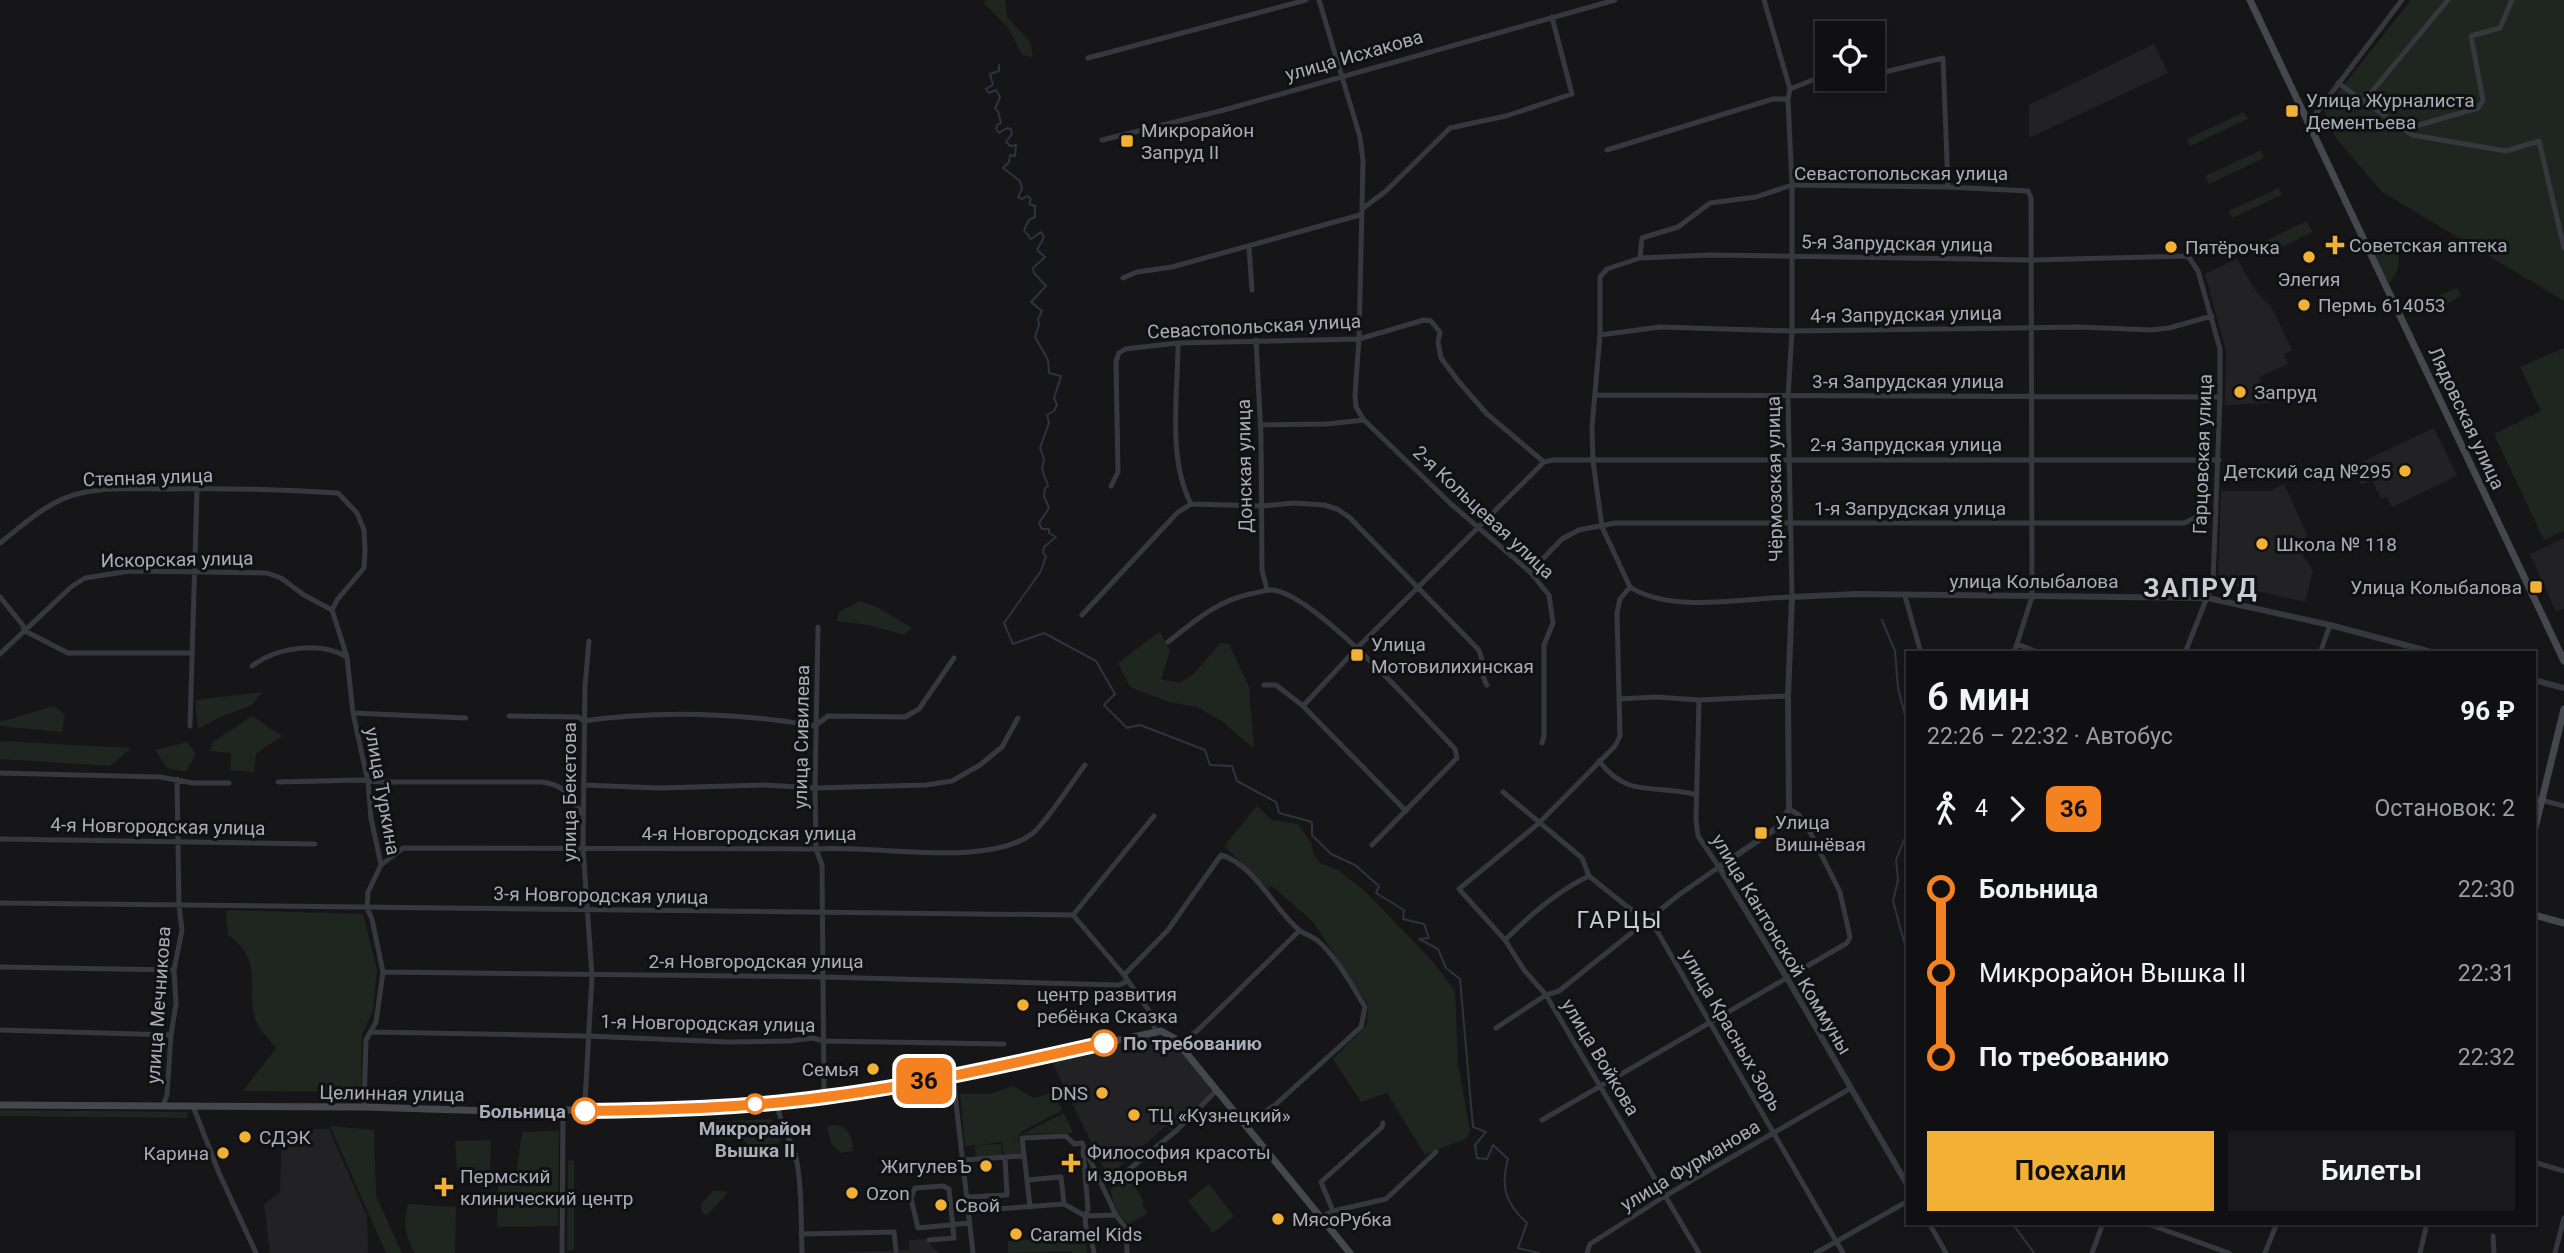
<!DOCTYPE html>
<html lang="ru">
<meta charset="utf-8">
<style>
body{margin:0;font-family:Roboto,sans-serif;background:#19191b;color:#f1f3f6;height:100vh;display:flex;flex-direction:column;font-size:26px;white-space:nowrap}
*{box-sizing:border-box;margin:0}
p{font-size:23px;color:#9c9d9f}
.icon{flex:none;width:38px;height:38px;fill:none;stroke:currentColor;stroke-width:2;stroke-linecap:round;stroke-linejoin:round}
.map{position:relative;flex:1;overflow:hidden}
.sheet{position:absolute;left:1906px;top:651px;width:630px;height:574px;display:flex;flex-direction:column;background:#101012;border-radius:0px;box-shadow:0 2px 5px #0004,0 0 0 2px #303032}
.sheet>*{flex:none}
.badge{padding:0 14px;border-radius:10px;font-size:24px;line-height:46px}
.tools{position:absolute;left:1815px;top:21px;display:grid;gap:14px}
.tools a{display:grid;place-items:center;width:70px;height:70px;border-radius:0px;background:#101012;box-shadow:0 2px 5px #0004,0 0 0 2px #303032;font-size:35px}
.map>.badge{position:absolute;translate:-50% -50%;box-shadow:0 0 0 4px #fff}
.legs{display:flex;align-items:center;gap:10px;height:77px;padding:0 21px;font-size:23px}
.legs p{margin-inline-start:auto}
.head{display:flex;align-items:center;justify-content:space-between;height:119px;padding:0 21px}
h1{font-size:38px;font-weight:600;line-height:52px}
.button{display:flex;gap:14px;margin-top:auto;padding:14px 21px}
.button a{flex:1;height:80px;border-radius:0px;background:#f2b134;color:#111;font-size:28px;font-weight:600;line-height:80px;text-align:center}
.button a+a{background:#19191b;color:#f1f3f6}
ul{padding:0 21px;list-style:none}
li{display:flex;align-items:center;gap:24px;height:84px;font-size:26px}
li i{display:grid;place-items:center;width:10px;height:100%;margin:0 9px;background:currentColor}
li i::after{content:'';width:18px;height:18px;margin:-9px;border:5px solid;border-radius:50%;background:#101012}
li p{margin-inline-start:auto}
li:first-child i{background:linear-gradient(#0000 50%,currentColor 0)}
li:last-child i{background:linear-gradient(currentColor 50%,#0000 0)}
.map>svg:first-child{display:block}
.built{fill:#222225}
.green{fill:#1e261f}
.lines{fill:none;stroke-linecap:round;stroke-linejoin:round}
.stream{stroke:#2c353c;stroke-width:2}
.minor{stroke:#37383d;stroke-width:5}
.tertiary{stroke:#37383d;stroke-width:6}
.secondary{stroke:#45474d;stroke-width:7}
.line-1-casing{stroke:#fff;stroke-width:16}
.line-1{stroke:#f58220;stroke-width:10}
.poi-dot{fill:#f2b134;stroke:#111113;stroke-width:2.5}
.stop-1-dot{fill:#fff;stroke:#f58220;stroke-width:3.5}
.labels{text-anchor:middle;stroke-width:6;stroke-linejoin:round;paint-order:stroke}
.street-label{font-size:19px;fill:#a8adb8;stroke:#111113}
.poi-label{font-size:19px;fill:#a8adb8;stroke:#111113;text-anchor:start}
.stop-label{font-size:19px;font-weight:bold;fill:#a8adb8;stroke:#111113;text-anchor:start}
.quarter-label{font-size:23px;letter-spacing:2px;fill:#c9ccd4;stroke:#111113}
.district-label{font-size:26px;font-weight:bold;letter-spacing:2px;fill:#c9ccd4;stroke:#111113}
</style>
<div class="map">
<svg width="2564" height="1253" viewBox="0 0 2564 1253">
<rect width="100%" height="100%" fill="#161618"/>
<path class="built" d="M2154,44L2168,73L2029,138V105Z
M2237,259L2257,293L2271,306L2292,350L2284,354L2288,364L2259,377L2271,403L2225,405L2226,351L2205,274Z
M2434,428L2457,476L2392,507L2387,497L2381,499L2372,480L2361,485L2353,466Z
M2284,484L2307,534L2302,554L2313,571L2305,602L2218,582L2221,491H2270Z
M2564,538V608L2556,612L2530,554Z
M1156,1036L1164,1037L1173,1042L1213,1091L1170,1130L1166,1126L1108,1177L1052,1062Z
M282,1129H329L367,1216L368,1253H270L264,1204L280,1192Z
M925,1239L939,1253H834L909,1250V1240Z"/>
<path class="green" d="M986,0H1005L1007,17L1030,42L1033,57L1022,55L1009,29L984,3Z
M2411,0H2564V301L2382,192L2336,138L2324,110Z
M2244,112L2248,119L2190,146L2187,139Z
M2261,150L2264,158L2209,184L2205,176Z
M2279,188L2282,195L2232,218L2229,211Z
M2307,221L2312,232L2266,255L2261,243Z
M2392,243C2403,255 2400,271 2389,283L2374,254L2376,249Z
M2457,288L2461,294L2459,297L2436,310L2433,309L2431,299Z
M2564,348V531L2544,540L2494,434L2541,411L2520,367Z
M860,601L877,607L912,628L904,635L868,625L837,621L839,612Z
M1160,631L1170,651L1161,679L1179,683L1194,674L1220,643L1229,644L1249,687L1254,749L1223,722L1197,707L1169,702L1130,687L1118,663Z
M262,692L252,705L220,717L198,729L195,700Z
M54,706L65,715L62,732L0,726V722Z
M252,716L282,736L256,754L254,772L230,770L231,753L210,751L213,742Z
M0,741L131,748L110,766L0,759Z
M187,742L196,753L186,772L167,768L155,750Z
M1257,806L1272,820L1298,824L1311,843L1314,855L1320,863L1338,870L1366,892L1434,963L1455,991L1458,1064L1470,1130L1467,1138L1425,1155L1387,1093L1361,1102L1333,1059L1367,1025L1368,1005L1313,922L1272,886L1268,888L1224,846Z
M226,910L363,914L377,970L373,1011L362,1034L361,1092L243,1091L276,1048C269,1039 256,1027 254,1016C248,982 262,959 228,935Z
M1013,1086L1034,1098L1054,1092L1062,1110L1021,1132L1018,1140L1011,1141H1021L1022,1155L1004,1156L1002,1142L978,1145L1001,1144L1002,1156L976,1158L975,1145L965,1146L960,1094H991Z
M1078,1101H1082L1114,1171L1111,1173Z
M0,1110L187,1112V1118L0,1116Z
M1064,1113L1073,1133L1022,1134Z
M771,1119L781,1139L771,1151L748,1145L742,1139C728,1137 715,1144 707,1129L711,1122Z
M832,1125C848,1124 853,1137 853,1151L841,1153L831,1143L827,1128Z
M330,1126L374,1130L376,1196L402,1253H386Z
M559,1131L558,1226L497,1227L498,1181L517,1170L522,1132Z
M491,1140L490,1171L487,1174L457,1170L455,1141Z
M574,1160V1250L567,1251L568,1161Z
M1124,1179C1135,1182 1139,1195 1144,1202L1142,1205L1148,1213L1129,1224C1120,1219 1110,1199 1111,1189Z
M1209,1184L1234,1216L1213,1233L1188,1201Z
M713,1191H724L727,1194L707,1215L702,1213L701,1204Z
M408,1204L456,1207L455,1253H415C405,1239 403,1219 408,1204Z
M1086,1236L1087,1253H1072V1251L1008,1253V1241Z"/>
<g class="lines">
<path class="stream" d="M999,65V71L990,74L993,85L986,89L989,93L996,90L1000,97L995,109L998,111L1001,123L997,125L996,129L999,133L1007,128L1011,129L1012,134L1006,142L1010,146L1016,145L1015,156L1010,155L1009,162L1003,168L1020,181L1022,189L1018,197L1022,199L1027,196L1031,199L1029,204L1035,206V217L1029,220L1024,230L1031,239L1041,232L1044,237L1037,250L1045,257L1033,268L1034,273L1046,286L1031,302L1042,311L1038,319L1039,325L1035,337L1048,360L1049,373L1061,376L1054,398L1057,405L1054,411L1047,415L1049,423L1040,448L1044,459L1042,469L1048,486L1045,488L1044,496L1049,508L1039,523L1042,529H1049V533L1056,537L1044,547L1043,553L1046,556L1041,571L1004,623L1013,644L1044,633L1096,661L1115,694L1104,705L1127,728L1140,725L1205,750L1210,765L1232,766L1237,781L1276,802L1279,813L1312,822V835L1331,854L1355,865L1379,886L1376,893L1404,910L1403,919L1424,924L1429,938L1419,939L1438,949L1446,968L1460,979L1473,1127L1486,1132L1475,1145L1477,1158L1487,1159L1493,1145L1508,1159C1500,1187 1506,1204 1527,1223L1518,1248L1539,1253
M1882,620L1895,651L1898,688L1908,727
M1908,830L1896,860L1898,880L1893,901L1908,956
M2012,1223L2034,1253"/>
<path class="minor" d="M1319,0L1360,137L1363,161L1359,339L1355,395L1356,407L1364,420L1451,504L1530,572L1549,595L1553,623L1544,645V736L1542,743
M1088,58L1306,0
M1872,75L1943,58L1948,187
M2338,83L2412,135L2506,151L2539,141L2564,248
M1790,89L1820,77L1835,83L1854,79
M2364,101L2448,0
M2308,124L2402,0
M2405,129L2478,108L2483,100L2471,36L2500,28L2512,0
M1102,140L1224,110L1615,0
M1607,150L1773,99H1788
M1362,209L1386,191L1450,128L1506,116L1572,94L1552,17
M1249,247L1252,290
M1640,258L1642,238L1678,227L1710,203L1756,197L1792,185L1948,187L2028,191L2031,198L2032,597L2014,653
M1123,278L1137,272L1172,267L1360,215
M1600,335L1660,327L1792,331L2079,327L2151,330L2169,328L2212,316
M1256,340L1261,436L1262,570L1267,590
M1178,343C1178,394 1167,457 1191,504
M1596,395L2220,397
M1260,425L1327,424L1364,420
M1111,486L1118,472L1116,361L1119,353L1125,349L1178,343L1359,339L1424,320L1431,321L1440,332L1438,342L1441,358L1459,382L1487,414L1544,462
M0,543C24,524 49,500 81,493C107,487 135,489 161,489C220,488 279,489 338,493L357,513L364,530L365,550L364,568L337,600L332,610L347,657L353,713L368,782L371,818L381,865L368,892L367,908L372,919L383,972L376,1022L366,1040L364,1107
M1530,572L1562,539L1579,530L1615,523H2184L2204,514L2216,512
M1630,587L1602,527L1593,461L1592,427L1600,335V277L1607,269L1640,258L1709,255L2033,260L2188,256L2198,271L2220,349V397L2213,582L2185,653
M1630,587L1620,599L1617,613L1620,736L1615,746L1539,823L1459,889L1505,940L1524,970L1546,995L1699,1253
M1630,587C1672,614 1744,598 1792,597L1788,397L1792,331V185L1788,99L1790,89L1764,0
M1905,596L1921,653
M0,597L22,624L25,631L68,653H192
M1082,615L1177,513L1191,504L1262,506L1294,503L1324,505L1337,509L1349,517L1478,649C1486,661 1479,674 1487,685
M818,627L815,788L816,849L822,865L824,1097
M1168,642C1196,620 1215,602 1250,594C1257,593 1264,590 1271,590C1313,591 1423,716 1455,749L1457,758L1372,845
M2017,644L2040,653
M2320,653L2330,625
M0,654L71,587L85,578L130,571L267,573L281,578L304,595L332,610
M252,666C276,647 321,641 347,657
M1264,685H1276L1303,706L1406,811
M1619,699L1656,697L1699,700L1788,696
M1303,706L1357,648L1544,462L1553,460H2219
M353,713L466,718
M509,716L578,717L584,721C659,710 741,713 815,726L828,716L905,717L919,709L954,658
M190,726L197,489
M1599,761C1629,800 1655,783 1697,795
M0,773L160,777L193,783H229
M278,782L360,780L381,782H541C565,784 570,797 583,815
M584,785L659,788L764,785L815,788L926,785L952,781L980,765L1002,747L1018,718
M1503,792L1582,858L1589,876L1625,905L1653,924L1843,1253
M2534,798L2564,806
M0,839L315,844
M381,865L403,848L816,849C873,844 988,869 1033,833C1048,820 1071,783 1085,765
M0,903L1073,915L1154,816
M1073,915L1124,975L1152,1015L1155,1031
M1505,940C1529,916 1559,890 1589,876
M0,967L174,970
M383,972L824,977L1119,985L1128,981
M1124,975L1168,930L1221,855C1255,865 1273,908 1299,930C1304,934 1312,936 1318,941C1337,958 1352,985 1365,1007L1361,1027L1275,1105L1264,1112L1240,1118
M1496,1028L1546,995L1559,991L1680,894L1719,867L1698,836L1696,820L1699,700
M0,1030L171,1035
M370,1032L587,1036L727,1042L790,1041L813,1038L823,1041L1004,1044
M1178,1043L1197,1031L1299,931
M953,1076L973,1253
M777,1103C779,1121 789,1137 795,1154C802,1177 801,1228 802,1253
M163,1106L167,1095L171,1035L176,1004L174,970L182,930L179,906L177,779
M193,1106L219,1173L256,1253
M587,1111L585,1101L592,976L583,848L585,686L589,641
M1542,1120L1847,943L1850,937L1840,892L1809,830L1799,815L1789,809
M1082,1143L1074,1144L1066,1136L1022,1138L1027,1180L1061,1177L1064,1204L1085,1216L1116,1215
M1082,1143L1116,1215L1126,1228L1127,1253
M1083,1150L1088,1209C1080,1227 1092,1236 1094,1253
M964,1160L1023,1156
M2534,1162L2564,1171
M1125,1173L1177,1130L1217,1090
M1027,1180L1030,1207
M968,1197L1007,1195L1005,1158
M969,1211L1064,1204
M1333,1211L1321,1182L1382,1127L1383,1123
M1321,1217L1333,1211L1386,1199L1436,1152
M1929,1223L1946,1253
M2145,1223L2229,1253
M801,1234L894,1232L896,1251
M2493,1236L2494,1253
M929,1240L954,1238L949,1189L943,1186L915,1188L911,1198L918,1228L970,1223
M562,1253L563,1110
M1587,1253L1590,1244L1665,1196L1851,1088
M1816,1253L1908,1201
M2092,1253L2103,1223
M2265,1253L2277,1223
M2420,1253L2427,1223
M2555,1253L2564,1218"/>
<path class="tertiary" d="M2534,680L2564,688
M1908,1186L1787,978L1719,867L1778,827L1789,809L1788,696L1792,597L1857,594L2208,598L2330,625L2435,653"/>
<path class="secondary" d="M2250,0L2564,661
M2534,832L2564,709
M2534,915L2564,923
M0,1105L364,1107L492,1111L670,1109L770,1103L824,1097L953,1076L1161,1031L1174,1038L1350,1253"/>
</g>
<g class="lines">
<g class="line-1-casing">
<path id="line-1" d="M585,1111C665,1110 746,1108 825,1097C919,1085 1011,1064 1104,1043"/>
</g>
<use href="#line-1" class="line-1"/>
</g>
<g class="poi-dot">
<rect x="2285" y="104" width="14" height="14" rx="3.5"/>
<rect x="1120" y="134" width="14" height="14" rx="3.5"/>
<path d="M2331.5 234.5h7v7h7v7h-7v7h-7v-7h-7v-7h7z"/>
<circle cx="2171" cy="247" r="7"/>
<circle cx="2309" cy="257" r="7"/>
<circle cx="2304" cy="305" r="7"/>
<circle cx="2240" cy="392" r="7"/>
<circle cx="2405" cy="471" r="7"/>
<circle cx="2262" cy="544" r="7"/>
<rect x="2529" y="580" width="14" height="14" rx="3.5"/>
<rect x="1350" y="648" width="14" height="14" rx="3.5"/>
<rect x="1754" y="826" width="14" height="14" rx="3.5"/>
<circle cx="1023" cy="1005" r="7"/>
<circle cx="873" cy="1069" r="7"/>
<circle cx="1102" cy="1093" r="7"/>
<circle cx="1134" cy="1115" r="7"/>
<circle cx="245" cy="1137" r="7"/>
<circle cx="223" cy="1153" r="7"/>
<path d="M1067.5 1152.5h7v7h7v7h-7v7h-7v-7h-7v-7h7z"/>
<circle cx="986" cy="1166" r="7"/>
<path d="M440.5 1176.5h7v7h7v7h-7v7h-7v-7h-7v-7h7z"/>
<circle cx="852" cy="1193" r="7"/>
<circle cx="941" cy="1205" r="7"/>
<circle cx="1278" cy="1219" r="7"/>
<circle cx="1016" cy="1234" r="7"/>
</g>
<g class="stop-1-dot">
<circle cx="1104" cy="1043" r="12"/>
<circle cx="755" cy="1104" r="9"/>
<circle cx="585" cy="1111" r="12"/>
</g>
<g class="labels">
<g class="street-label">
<text transform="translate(1354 55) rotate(-16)" y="7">улица Исхакова</text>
<text x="1901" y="180">Севастопольская улица</text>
<text transform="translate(1897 243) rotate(1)" y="7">5-я Запрудская улица</text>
<text transform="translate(1906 314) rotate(-1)" y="7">4-я Запрудская улица</text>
<text transform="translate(1254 326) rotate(-3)" y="7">Севастопольская улица</text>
<text x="1908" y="388">3-я Запрудская улица</text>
<text transform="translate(2467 418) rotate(65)" y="7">Лядовская улица</text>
<text x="1906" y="451">2-я Запрудская улица</text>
<text transform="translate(2202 454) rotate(-88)" y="7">Гарцовская улица</text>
<text transform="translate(1244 466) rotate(-91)" y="7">Донская улица</text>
<text transform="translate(148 477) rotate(-2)" y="7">Степная улица</text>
<text transform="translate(1774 479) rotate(-91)" y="7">Чёрмозская улица</text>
<text x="1910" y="515">1-я Запрудская улица</text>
<text transform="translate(1484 512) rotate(43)" y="7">2-я Кольцевая улица</text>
<text transform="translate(177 559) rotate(-1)" y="7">Искорская улица</text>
<text x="2034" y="588">улица Колыбалова</text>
<text transform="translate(801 737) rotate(-89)" y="7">улица Сивилева</text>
<text transform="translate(383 791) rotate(80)" y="7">улица Туркина</text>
<text transform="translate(569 792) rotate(-90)" y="7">улица Бекетова</text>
<text transform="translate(158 826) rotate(1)" y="7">4-я Новгородская улица</text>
<text x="749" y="840">4-я Новгородская улица</text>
<text transform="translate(601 895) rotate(1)" y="7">3-я Новгородская улица</text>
<text transform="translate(1782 944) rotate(59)" y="7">улица Кантонской Коммуны</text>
<text x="756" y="968">2-я Новгородская улица</text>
<text transform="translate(158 1005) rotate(-86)" y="7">улица Мечникова</text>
<text transform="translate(708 1023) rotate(1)" y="7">1-я Новгородская улица</text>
<text transform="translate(1732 1030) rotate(60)" y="7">улица Красных Зорь</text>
<text transform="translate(1601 1057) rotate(59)" y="7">улица Войкова</text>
<text transform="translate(392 1093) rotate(1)" y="7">Целинная улица</text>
<text transform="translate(1690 1165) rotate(-31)" y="7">улица Фурманова</text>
</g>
<g class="poi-label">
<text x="2306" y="107">Улица Журналиста<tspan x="2306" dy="22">Дементьева</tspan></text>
<text x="1141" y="137">Микрорайон<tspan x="1141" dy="22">Запруд II</tspan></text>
<text x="2349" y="252">Советская аптека</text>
<text x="2185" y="254">Пятёрочка</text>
<text x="2309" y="286" text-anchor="middle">Элегия</text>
<text x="2318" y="312">Пермь 614053</text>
<text x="2254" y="399">Запруд</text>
<text x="2391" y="478" text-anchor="end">Детский сад №295</text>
<text x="2276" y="551">Школа № 118</text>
<text x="2522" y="594" text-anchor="end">Улица Колыбалова</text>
<text x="1371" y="651">Улица<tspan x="1371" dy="22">Мотовилихинская</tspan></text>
<text x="1775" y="829">Улица<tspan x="1775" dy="22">Вишнёвая</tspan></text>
<text x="1037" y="1001">центр развития<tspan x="1037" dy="22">ребёнка Сказка</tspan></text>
<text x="859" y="1076" text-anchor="end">Семья</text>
<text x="1088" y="1100" text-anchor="end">DNS</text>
<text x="1148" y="1122">ТЦ «Кузнецкий»</text>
<text x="259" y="1144">СДЭК</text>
<text x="1087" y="1159">Философия красоты<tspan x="1087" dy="22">и здоровья</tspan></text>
<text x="209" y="1160" text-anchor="end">Карина</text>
<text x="972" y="1173" text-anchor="end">ЖигулевЪ</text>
<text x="460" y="1183">Пермский<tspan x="460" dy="22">клинический центр</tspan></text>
<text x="866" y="1200">Ozon</text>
<text x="955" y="1212">Свой</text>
<text x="1292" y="1226">МясоРубка</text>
<text x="1030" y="1241">Caramel Kids</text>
</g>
<g class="stop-label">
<text x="1123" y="1050">По требованию</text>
<text x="566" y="1118" text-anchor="end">Больница</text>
<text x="755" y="1135" text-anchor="middle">Микрорайон<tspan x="755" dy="22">Вышка II</tspan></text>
</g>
<g class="quarter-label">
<text x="1620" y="928">ГАРЦЫ</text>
</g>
<g class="district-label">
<text x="2201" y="597">ЗАПРУД</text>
</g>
</g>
</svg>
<div class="tools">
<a><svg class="icon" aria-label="locate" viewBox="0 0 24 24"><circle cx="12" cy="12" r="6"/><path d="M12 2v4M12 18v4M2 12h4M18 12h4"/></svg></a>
</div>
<b class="badge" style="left:924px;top:1081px;background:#f58220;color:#111">36</b>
<section class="sheet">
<div class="head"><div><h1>6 мин</h1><p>22:26 – 22:32 · Автобус</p></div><b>96 ₽</b></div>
<div class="legs"><svg class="icon" aria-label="walk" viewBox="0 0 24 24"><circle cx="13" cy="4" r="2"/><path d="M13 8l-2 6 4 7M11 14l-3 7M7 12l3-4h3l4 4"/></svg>4<svg class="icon" aria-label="forward" viewBox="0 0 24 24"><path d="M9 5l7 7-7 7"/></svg><b class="badge" style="background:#f58220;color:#111">36</b><p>Остановок: 2</p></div>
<ul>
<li><i style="color:#f58220"></i><b>Больница</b><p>22:30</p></li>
<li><i style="color:#f58220"></i><span>Микрорайон Вышка II</span><p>22:31</p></li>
<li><i style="color:#f58220"></i><b>По требованию</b><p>22:32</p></li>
</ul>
<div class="button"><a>Поехали</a><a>Билеты</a></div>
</section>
</div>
